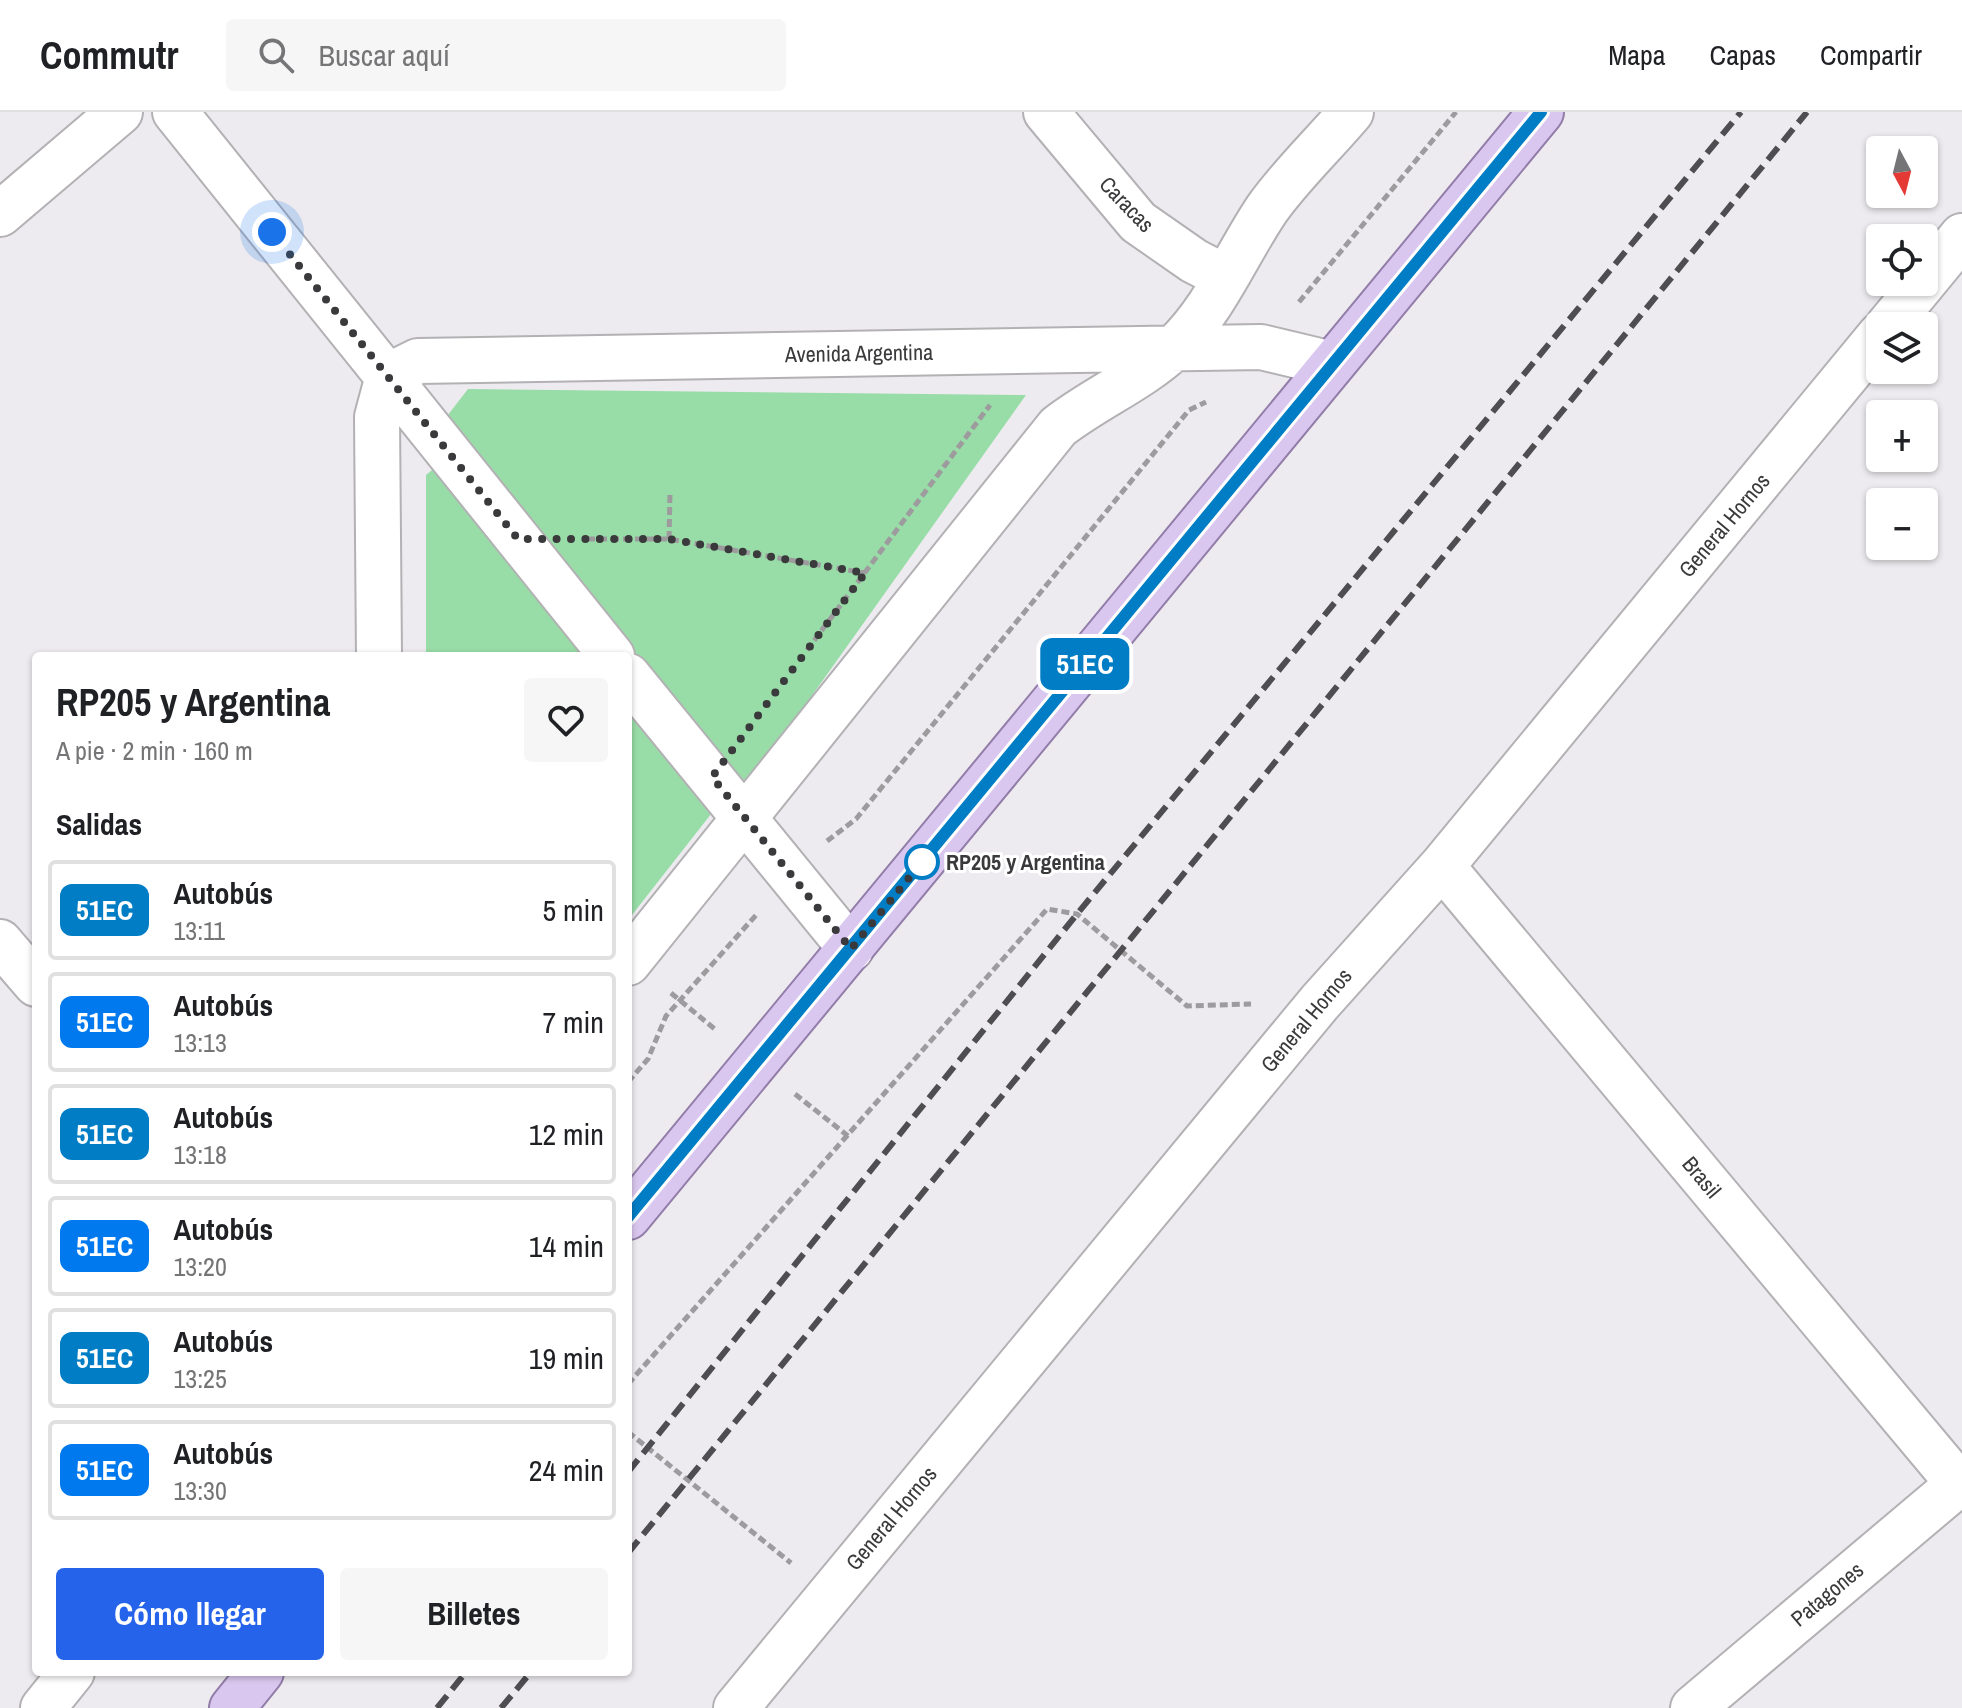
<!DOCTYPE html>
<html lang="es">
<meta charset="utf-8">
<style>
body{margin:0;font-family:"Archivo Narrow",sans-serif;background:#f6f6f6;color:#202124;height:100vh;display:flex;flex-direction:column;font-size:30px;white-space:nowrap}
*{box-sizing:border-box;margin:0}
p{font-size:26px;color:#757577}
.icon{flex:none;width:44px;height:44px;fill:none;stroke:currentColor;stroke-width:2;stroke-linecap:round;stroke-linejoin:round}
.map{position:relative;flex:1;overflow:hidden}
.side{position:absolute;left:32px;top:540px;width:600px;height:1024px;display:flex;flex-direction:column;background:#fff;border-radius:8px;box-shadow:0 2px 6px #0004}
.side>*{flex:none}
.badge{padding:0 16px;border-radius:12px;font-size:28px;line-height:52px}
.needle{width:52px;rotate:173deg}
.fabs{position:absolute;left:1866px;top:24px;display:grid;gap:16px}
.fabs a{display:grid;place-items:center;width:72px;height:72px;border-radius:8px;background:#fff;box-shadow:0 2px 6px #0004;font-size:40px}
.you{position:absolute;width:40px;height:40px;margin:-20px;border:6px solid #fff;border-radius:50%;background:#1a73e8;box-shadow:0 0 0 12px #1a73e833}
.map>.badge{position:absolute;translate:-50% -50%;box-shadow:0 0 0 4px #fff}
h2{padding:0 24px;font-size:30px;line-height:72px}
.round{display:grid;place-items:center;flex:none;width:84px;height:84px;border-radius:8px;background:#f6f6f6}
.overview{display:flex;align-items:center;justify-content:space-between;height:136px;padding:0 24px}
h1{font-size:38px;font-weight:800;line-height:60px}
.action{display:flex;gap:16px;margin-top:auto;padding:16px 24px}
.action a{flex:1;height:92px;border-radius:8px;background:#2563eb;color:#fff;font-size:32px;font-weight:800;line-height:92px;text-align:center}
.action a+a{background:#f6f6f6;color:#202124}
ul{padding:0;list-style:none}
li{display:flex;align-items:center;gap:24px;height:100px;margin:0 16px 12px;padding:0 8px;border:4px solid #e0e0e0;border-radius:8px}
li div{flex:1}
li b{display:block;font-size:30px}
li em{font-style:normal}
li .badge{min-width:88px;font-weight:700;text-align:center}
header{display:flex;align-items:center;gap:48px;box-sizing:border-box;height:112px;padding:0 40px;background:#fff;border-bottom:2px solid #e0e0e0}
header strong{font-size:38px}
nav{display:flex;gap:44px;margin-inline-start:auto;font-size:28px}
.search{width:560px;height:72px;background:#f6f6f6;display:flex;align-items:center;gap:20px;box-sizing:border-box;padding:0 28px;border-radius:8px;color:#757577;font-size:30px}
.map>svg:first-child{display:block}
.green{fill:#98dda7}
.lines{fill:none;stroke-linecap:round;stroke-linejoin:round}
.minor-casing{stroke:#b3b1b4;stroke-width:48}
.major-casing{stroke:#927da9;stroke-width:48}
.path{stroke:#9d9b9e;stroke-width:5;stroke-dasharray:8 4;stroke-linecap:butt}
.minor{stroke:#fff;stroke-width:44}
.major{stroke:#dac7ef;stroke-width:44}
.rail{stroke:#4e4d4f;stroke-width:6;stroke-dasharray:16 8;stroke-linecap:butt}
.line-casing{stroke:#fff;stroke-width:18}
.line{stroke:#007dc5;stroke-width:12}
.walk{stroke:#3a393b;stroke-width:8;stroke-dasharray:0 14.4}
.stop-dot{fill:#fff;stroke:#007dc5;stroke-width:4}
.labels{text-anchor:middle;stroke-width:6;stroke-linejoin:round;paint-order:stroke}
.street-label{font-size:22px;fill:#3a393b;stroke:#fff}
.stop-label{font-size:22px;font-weight:bold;fill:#3a393b;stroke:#fff;text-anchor:start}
</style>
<header>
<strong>Commutr</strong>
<div class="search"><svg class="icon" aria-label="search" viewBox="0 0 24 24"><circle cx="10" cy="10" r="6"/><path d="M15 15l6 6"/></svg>Buscar aquí</div>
<nav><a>Mapa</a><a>Capas</a><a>Compartir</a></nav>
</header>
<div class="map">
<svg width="1962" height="1596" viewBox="0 0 1962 1596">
<rect width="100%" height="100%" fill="#edebef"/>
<path class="green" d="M468,277L1026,283L744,679L444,308Z
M437,354L591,544H426V363Z
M628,589L715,697L628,808Z"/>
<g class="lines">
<g class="minor-casing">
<path id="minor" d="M175,0L612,544
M1046,0L1138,110L1194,149L1225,165
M0,102L120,0
M1888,214L1962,124
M379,544L377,305L388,264L418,249L1261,235L1332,252
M628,564L851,837
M1442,754L1962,1376
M0,830L36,872
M628,851L1058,315C1095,286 1140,268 1175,235C1215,197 1236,143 1267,97C1291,63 1324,32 1351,0
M43,1596L72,1560
M736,1596L1320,890L1442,754L1880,223
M1693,1596L1962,1369"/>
</g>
<g class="major-casing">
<path id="major" d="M628,1105L1541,0
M232,1596L261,1560"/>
</g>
<path class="path" d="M1299,190L1456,0
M587,427H669L865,461
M669,427L670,382
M807,538L990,293
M827,729L856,707L1189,298L1206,290
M671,881L716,918
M628,970L648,947L666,904L757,802
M795,982L848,1024
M628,1272L1047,797L1077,802L1187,894L1251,892
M628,1320L791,1451"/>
<use href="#minor" class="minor"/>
<use href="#major" class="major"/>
<path class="rail" d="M628,1360L1077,802L1741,0
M628,1441L1807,0
M437,1596L466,1560
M501,1596L531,1560"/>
</g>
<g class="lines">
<g class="line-casing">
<path id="line" d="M628,1105L1541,0"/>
</g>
<use href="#line" class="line"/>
<path class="walk" d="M272,120L518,427H669L865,461L712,665L851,837L931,739L922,750"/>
</g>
<circle class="stop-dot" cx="922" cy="750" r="16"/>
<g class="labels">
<g class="street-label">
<text transform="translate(1127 92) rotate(46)" y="8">Caracas</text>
<text transform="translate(859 241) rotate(-1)" y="8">Avenida Argentina</text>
<text transform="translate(1724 413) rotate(-50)" y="8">General Hornos</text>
<text transform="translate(1306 908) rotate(-50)" y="8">General Hornos</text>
<text transform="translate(1702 1065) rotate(50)" y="8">Brasil</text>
<text transform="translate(891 1406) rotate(-50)" y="8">General Hornos</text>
<text transform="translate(1827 1482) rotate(-40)" y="8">Patagones</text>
</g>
<g class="stop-label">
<text x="946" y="758">RP205 y Argentina</text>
</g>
</g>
</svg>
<div class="fabs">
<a><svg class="needle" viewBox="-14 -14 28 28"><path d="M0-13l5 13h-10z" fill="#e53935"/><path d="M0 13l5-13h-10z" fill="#757577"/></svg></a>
<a><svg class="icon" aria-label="locate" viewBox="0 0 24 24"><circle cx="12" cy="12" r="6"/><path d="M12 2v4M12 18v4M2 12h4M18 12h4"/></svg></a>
<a><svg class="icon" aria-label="layers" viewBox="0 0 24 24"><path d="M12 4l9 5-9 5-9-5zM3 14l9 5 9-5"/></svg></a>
<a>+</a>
<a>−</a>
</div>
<div class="you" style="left:272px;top:120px"></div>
<b class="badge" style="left:1085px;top:552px;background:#007dc5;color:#fff">51EC</b>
<section class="side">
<div class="overview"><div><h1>RP205 y Argentina</h1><p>A pie · 2 min · 160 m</p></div><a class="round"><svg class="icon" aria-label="heart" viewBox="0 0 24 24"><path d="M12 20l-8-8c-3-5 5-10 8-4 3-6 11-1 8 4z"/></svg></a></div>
<h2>Salidas</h2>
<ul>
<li><span class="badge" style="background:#007dc5;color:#fff">51EC</span><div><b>Autobús</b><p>13:11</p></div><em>5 min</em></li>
<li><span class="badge" style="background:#0079ef;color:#fff">51EC</span><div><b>Autobús</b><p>13:13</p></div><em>7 min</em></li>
<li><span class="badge" style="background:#007dc5;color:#fff">51EC</span><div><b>Autobús</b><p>13:18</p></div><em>12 min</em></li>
<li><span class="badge" style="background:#0079ef;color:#fff">51EC</span><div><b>Autobús</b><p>13:20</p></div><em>14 min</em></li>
<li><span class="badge" style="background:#007dc5;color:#fff">51EC</span><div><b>Autobús</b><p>13:25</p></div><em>19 min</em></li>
<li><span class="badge" style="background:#0079ef;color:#fff">51EC</span><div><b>Autobús</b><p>13:30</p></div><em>24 min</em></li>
</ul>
<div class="action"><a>Cómo llegar</a><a>Billetes</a></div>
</section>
</div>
